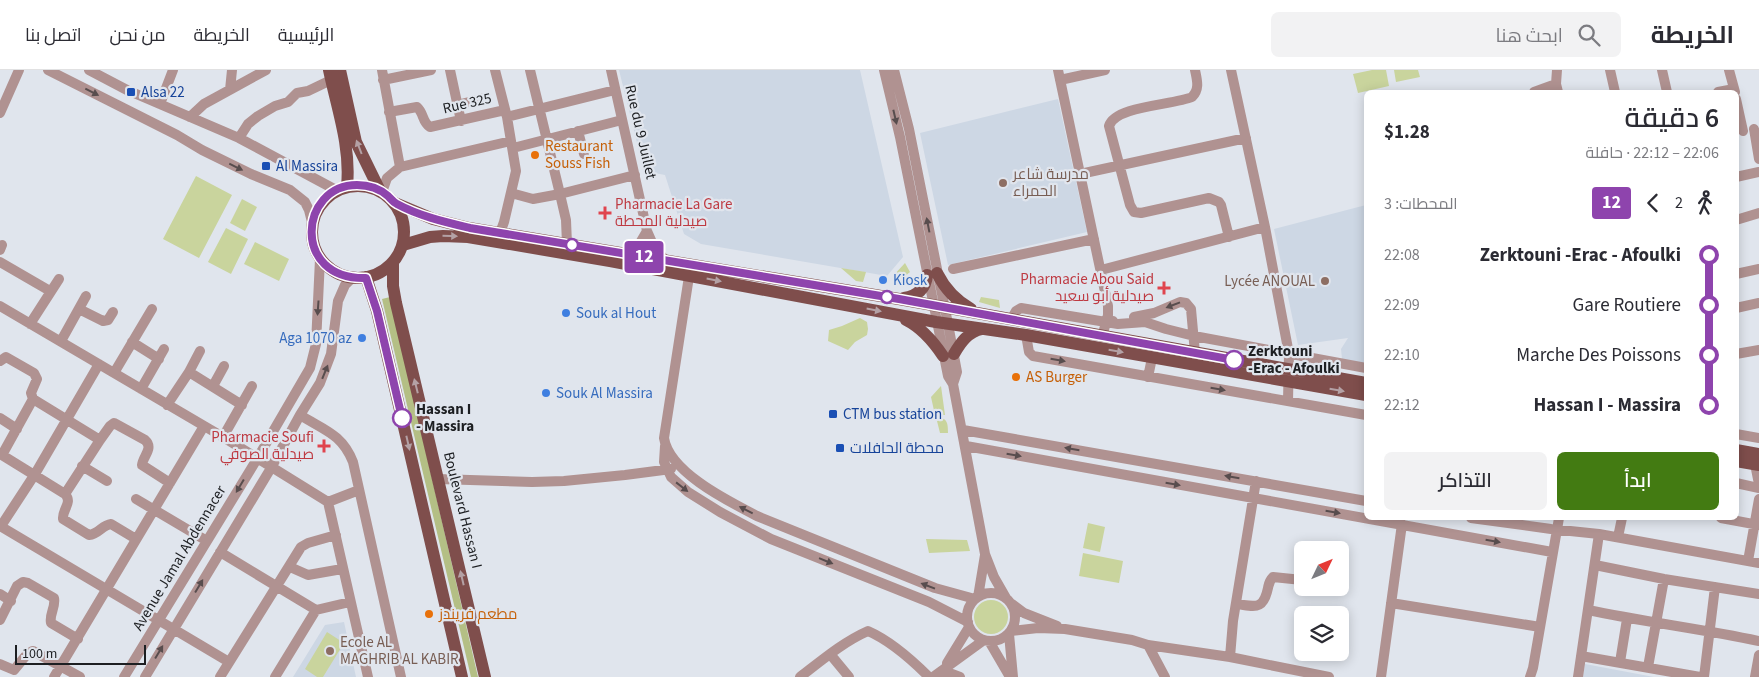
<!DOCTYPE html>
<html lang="ar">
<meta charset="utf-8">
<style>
body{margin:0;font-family:"Source Sans 3",Cairo,sans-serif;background:#f2f2f3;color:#2b2b33;direction:rtl;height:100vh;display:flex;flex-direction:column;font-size:19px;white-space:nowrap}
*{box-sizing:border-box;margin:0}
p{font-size:16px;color:#7c7c81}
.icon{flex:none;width:28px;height:28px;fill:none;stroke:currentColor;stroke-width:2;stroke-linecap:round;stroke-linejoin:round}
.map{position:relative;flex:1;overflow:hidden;direction:ltr}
.sheet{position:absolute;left:1364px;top:20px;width:375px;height:430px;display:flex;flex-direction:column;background:#fff;border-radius:8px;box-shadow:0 2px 12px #0003;direction:rtl}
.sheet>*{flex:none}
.badge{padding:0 10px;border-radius:4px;font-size:18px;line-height:32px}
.needle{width:32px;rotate:47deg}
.tools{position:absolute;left:1294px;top:471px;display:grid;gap:10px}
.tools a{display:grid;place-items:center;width:55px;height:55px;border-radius:8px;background:#fff;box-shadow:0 2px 12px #0003;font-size:25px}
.scale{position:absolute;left:15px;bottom:12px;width:131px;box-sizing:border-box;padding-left:5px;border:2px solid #1d1f22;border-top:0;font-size:14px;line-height:18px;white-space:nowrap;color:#1d1f22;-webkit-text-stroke:4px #e0e5ed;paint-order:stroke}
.map>.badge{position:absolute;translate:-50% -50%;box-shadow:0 0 0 2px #fff}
.legs{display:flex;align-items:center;gap:8px;height:55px;padding:0 20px;font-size:16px}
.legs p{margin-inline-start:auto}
.head{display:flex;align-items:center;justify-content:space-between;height:85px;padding:0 20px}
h1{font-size:28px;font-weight:600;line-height:38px}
.button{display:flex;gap:10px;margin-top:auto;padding:10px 20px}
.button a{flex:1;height:58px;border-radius:8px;background:#437b12;color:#fff;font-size:20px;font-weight:600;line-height:58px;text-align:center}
.button a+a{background:#f2f2f3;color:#2b2b33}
ul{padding:0 20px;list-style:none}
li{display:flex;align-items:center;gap:18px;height:50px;font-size:19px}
li i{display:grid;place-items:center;width:8px;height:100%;margin:0 6px;background:currentColor}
li i::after{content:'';width:12px;height:12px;margin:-6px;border:4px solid;border-radius:50%;background:#fff}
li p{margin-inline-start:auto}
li:first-child i{background:linear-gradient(#0000 50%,currentColor 0)}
li:last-child i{background:linear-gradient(currentColor 50%,#0000 0)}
header{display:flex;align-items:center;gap:30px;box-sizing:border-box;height:70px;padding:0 25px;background:#fff;border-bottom:1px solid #e1e1e2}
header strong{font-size:24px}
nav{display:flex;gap:28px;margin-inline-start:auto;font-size:18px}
.search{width:350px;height:45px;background:#f2f2f3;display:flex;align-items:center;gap:12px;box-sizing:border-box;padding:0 18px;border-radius:8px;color:#7c7c81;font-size:19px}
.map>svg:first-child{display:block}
.built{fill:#cdd7e4}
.green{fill:#c9d49d}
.forest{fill:#b4bf85}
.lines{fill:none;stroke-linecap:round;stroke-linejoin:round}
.minor{stroke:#b09291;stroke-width:10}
.major{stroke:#7f4e4c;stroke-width:12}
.oneway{fill:#584d4e}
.oneway2{fill:#b4a1a5}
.line-1-casing{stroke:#fff;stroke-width:11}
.line-1{stroke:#8e44ad;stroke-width:8}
.transit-dot{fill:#1a4fb4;stroke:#e0e5ed;stroke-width:2}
.food-dot{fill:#e8710a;stroke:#e0e5ed;stroke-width:2}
.education-dot{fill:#8d6e63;stroke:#e0e5ed;stroke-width:2}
.health-dot{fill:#e0444e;stroke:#e0e5ed;stroke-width:2}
.stop-1-dot{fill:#fff;stroke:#8e44ad;stroke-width:2.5}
.shop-dot{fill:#3f7fe0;stroke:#e0e5ed;stroke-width:2}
.labels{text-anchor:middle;stroke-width:4.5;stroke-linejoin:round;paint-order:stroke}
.transit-label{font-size:15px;fill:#164399;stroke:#e0e5ed;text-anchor:start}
.street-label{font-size:15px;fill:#1d1f22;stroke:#e0e5ed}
.food-label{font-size:15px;fill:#c56008;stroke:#e0e5ed;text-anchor:start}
.education-label{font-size:15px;fill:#785e54;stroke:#e0e5ed;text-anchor:start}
.health-label{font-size:15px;fill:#be3a42;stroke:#e0e5ed;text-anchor:end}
.shop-label{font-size:15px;fill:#366cbe;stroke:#e0e5ed;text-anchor:start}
.stop-label{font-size:15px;font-weight:bold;fill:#1d1f22;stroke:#e0e5ed;text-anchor:start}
</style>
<header>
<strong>الخريطة</strong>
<div class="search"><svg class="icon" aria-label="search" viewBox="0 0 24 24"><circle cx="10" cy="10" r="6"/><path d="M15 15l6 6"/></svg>ابحث هنا</div>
<nav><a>الرئيسية</a><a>الخريطة</a><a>من نحن</a><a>اتصل بنا</a></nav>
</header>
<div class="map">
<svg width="1759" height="607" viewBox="0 0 1759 607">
<rect width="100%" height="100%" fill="#e0e5ed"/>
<path class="built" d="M619,0H860L903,187L887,206L701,174L684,164L665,105L644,101Z
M1058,29L1087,162L948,195L920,63Z
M1366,135V294L1342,289L1341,279L1348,268L1298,275L1274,159Z
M344,552L356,607H293L325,555Z
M1585,594L1654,607H1583Z"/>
<path class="green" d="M1372,0H1386L1389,16L1358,23L1353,4Z
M1394,0H1418L1420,7L1396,12Z
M196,106L232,125L199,188L163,169Z
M242,129L257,137L245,161L230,153Z
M226,158L248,169L231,204L208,192Z
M255,172L289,189L279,211L244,194Z
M905,193L910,202L904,207L893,206Z
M841,198L866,202L863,212L856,211Z
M981,227L999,230L1000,238L979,232Z
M860,248L867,252L868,259L867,265L855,272L848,280L828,271L829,260L842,256Z
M941,316L945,345H935L931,327Z
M936,347C947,348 948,352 948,363H940Z
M1088,453L1105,457L1100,482L1083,478Z
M926,469L967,470L970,481L929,483Z
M1083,483L1123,491L1119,513L1079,506Z
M974 547a17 17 0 1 1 34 0a17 17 0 1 1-34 0Z
M327,562L344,573L323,607H317L305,599Z"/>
<path class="forest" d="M390,227L478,607H471L382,229Z"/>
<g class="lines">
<path class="minor" d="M48,0L177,65L202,80L251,104L290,120L305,132L309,140L312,152
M89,0L127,20L239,68L336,120
M382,0L400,97L387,108L382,122
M450,0L461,51
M495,0L507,47L516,101L504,152L500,163
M611,0L647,161L654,177L665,190
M884,0L900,67L948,306L953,314L985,484L994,507L1006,528
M894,0L909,59L948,254L957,302L953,314
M1058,0L1108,236V245L1102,267
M1195,0C1197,10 1200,19 1192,27C1173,35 1115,36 1109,56L1130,135L1134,142L1141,143L1209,128L1219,132L1221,135L1229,167
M1231,0L1265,157L1289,284L1288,331
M1557,0L1556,14L1558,22
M1610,0L1615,22
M1662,0L1667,22
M1729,0L1735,22
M383,10L431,0
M1060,10L1105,0
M230,20L232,0
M1534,22L1556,14
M1718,22L1734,19
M1736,29L1743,61
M160,34L173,0
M457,35L485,28
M389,42L417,37C424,43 422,52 430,57L505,40
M0,43L19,0
M190,47L204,34L266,0
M507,47L615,20
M1754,59L1759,89
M578,61L584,84
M239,68L248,54L258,46L275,36L288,32L297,23L308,21L331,10
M513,78L622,50
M400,97L511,71
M1080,104L1246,68
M1736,107L1759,102
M511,123L533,129L560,124L530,0
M1736,150L1759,143
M567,174L566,150L560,124L635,105
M0,180L2,175
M628,184L640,173L647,161
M0,192L50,221
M953,199L1094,169
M690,200L664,368C669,402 728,431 757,446L935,518L975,529
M1101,200L1265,157
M1736,204L1759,199
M0,236L223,367L328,432L368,607
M1736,238L1759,233
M79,239L103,251L108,250L113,242
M1134,247L1154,243L1180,232L1186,233L1191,239L1195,283
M1011,250L1016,241L1021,238L1106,252L1113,251
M1106,252L1118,254L1145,252L1166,259L1194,266L1366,298
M30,254L59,209
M1026,265L1029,282L1033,286L1366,345
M61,271L86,226
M132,272L159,289
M1736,284L1759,280
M0,291L6,287L34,303L37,309L31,323L33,329L100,370L110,356L114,353L145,370C154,378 143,386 142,395L170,413
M189,302L242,335
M114,303L152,239
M1148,307L1152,288
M213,316L224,296
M141,319L164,279
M33,329L2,385L65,424
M167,335L189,302L200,281
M300,345C324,360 342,364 353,392L401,607
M0,348L17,359
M963,360L1366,431
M1736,364L1759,368
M223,367L252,316
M100,370L65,424C73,433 62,439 63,449L89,465C99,464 102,455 111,454L136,469
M665,376L664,392L671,407L688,422L720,442L771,469L929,532L968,552
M966,376L1552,482
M1755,394L1759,414
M82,396L107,411
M438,409L532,412L564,411L625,405L671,399
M1736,413L1759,418
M136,429L207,471
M328,432L359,420
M1471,448L1551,459L1599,464
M1721,448L1759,455
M0,456L229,592
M1,456L35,404L99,294
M1618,467L1622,448
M220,482L316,540L350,532
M1748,491L1759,429
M1595,495L1664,509L1759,524
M290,497L308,505L342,499
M967 547a24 24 0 1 1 48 0a24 24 0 1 1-48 0Z
M0,524L11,531
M978,527L985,485
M1391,533L1540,557
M1012,534L1024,543L1057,556
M1236,534C1255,536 1263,541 1268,518C1269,513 1269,511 1273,507L1302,510
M1588,540C1645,552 1702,559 1759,571
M0,550L17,516L23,512L28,513L54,528C56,537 49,544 51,553L78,569
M1011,561L1038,558L1065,559L1132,570L1148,575L1230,587L1329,607
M1009,564L1013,607
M989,571L1010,607
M1148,575L1165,607
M830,584L849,607
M1581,586L1700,607
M1230,587L1233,551L1256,411
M1620,592L1627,549
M947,593L969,557
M0,594L14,600L28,583L33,581L80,607
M1648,597L1664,509
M940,602L952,604L960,607
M54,607L204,356
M124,607L257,389L310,298L316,274L320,189
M145,607L271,398L300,345L320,313L331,284L338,231L345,215L352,208
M220,607L301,477L308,473L336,465
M275,607L316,540
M800,607C821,591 843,572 868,561C891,571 911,589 929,607
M933,607L984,570
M1381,607L1402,454
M1530,607L1533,598L1559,448
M1578,607L1599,464L1759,493
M1704,607L1715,517
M1755,607L1759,585"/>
<path class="major" d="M329,0C337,38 351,77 347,116
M340,0L356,72L380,121
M312 162a46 46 0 1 1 92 0a46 46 0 1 1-92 0Z
M395,133L433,149L469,158L899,229L1366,313
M403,175L430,167L443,166L468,167L610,191L936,252L1026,265L1366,325
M393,193V216L396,233L485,607
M937,203C945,219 955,230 971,239
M366,207L377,241L462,607
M904,228C917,226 926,219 927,205
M906,250C922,258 933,271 943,286
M954,284C961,272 968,262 982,259
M1736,380L1759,384
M1736,391L1759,395"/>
</g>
<defs><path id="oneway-solid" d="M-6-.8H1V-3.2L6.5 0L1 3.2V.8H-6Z" transform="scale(1.25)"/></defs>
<g class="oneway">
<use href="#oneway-solid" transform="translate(92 22) rotate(27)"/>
<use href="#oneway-solid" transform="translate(895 47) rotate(77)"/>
<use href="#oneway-solid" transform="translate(236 97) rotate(26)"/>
<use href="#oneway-solid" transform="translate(928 155) rotate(-101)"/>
<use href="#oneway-solid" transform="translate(1173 235) rotate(159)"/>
<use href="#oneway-solid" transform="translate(318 238) rotate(94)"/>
<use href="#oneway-solid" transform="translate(1058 290) rotate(10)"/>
<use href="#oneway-solid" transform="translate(325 302) rotate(-68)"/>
<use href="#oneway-solid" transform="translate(1218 319) rotate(10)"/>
<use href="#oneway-solid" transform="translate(1072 379) rotate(-170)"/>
<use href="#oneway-solid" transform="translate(1014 385) rotate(10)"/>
<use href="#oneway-solid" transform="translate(1232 407) rotate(-170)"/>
<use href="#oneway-solid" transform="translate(1173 414) rotate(10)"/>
<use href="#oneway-solid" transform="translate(240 416) rotate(121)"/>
<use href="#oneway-solid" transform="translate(682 417) rotate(38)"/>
<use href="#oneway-solid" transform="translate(746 440) rotate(-153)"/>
<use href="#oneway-solid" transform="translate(1333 442) rotate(10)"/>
<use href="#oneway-solid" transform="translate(1493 471) rotate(10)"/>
<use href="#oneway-solid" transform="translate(826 491) rotate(22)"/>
<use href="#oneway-solid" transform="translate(199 516) rotate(-59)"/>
<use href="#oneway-solid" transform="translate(928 516) rotate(-159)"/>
<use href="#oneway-solid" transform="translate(159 582) rotate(-59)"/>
</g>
<g class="oneway2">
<use href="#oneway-solid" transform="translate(359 77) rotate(-111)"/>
<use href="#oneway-solid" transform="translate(450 166) rotate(1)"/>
<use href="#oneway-solid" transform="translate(714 210) rotate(11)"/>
<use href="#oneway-solid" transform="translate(874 240) rotate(11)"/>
<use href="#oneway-solid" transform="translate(1116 281) rotate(10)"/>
<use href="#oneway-solid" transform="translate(416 316) rotate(-104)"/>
<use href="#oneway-solid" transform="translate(1337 320) rotate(10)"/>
<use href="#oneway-solid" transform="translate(408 373) rotate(77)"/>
<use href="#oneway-solid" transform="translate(462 508) rotate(-103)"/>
</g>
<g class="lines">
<g class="line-1-casing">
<path id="line-1" d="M402,348L377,241L366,208C291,210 299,115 357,115C368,115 380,119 388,126C391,129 393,132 397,134C419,146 445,152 470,158L899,229L1234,290"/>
</g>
<use href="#line-1" class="line-1"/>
</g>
<g class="transit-dot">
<rect x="126" y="17" width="10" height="10" rx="2.5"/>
<rect x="261" y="91" width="10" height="10" rx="2.5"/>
<rect x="828" y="339" width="10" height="10" rx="2.5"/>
<rect x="835" y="373" width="10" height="10" rx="2.5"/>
</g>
<g class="food-dot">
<circle cx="535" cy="85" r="5"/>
<circle cx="1016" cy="307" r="5"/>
<circle cx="429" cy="544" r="5"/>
</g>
<g class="education-dot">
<circle cx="1003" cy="113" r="5"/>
<circle cx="1325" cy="211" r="5"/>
<circle cx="330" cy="581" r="5"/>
</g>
<g class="health-dot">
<path d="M602.5 135.5h5v5h5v5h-5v5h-5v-5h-5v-5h5z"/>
<path d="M1161.5 210.5h5v5h5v5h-5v5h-5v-5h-5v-5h5z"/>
<path d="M321.5 368.5h5v5h5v5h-5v5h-5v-5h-5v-5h5z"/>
</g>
<g class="stop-1-dot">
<circle cx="572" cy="175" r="6"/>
<circle cx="887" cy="227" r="6"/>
<circle cx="1234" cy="290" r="9"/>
<circle cx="402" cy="348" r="9"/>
</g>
<g class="shop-dot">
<circle cx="883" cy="210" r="5"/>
<circle cx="566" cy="243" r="5"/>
<circle cx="362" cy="268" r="5"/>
<circle cx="546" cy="323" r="5"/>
</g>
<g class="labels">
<g class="transit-label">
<text x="141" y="27">Alsa 22</text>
<text x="276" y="101">Al Massira</text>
<text x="843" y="349">CTM bus station</text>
<text x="850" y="383">محطة الحافلات</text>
</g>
<g class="street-label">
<text transform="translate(467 33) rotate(-13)" y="5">Rue 325</text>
<text transform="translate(641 62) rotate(77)" y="5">Rue du 9 Juillet</text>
<text transform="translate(463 440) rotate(76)" y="5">Boulevard Hassan I</text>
<text transform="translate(179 488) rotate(-59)" y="5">Avenue Jamal Abdennacer</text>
</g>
<g class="food-label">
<text x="545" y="81">Restaurant<tspan x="545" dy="17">Souss Fish</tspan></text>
<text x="1026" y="312">AS Burger</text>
<text x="439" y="549">مطعم فريندز</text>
</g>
<g class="education-label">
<text x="1013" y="109">مدرسة شاعر<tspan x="1013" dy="17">الحمراء</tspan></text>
<text x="1315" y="216" text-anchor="end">Lycée ANOUAL</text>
<text x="340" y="577">Ecole AL<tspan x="340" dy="17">MAGHRIB AL KABIR</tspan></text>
</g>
<g class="health-label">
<text x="615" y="139" text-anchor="start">Pharmacie La Gare<tspan x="615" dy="17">صيدلية المحطة</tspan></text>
<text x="1154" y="214">Pharmacie Abou Said<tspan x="1154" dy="17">صيدلية أبو سعيد</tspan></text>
<text x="314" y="372">Pharmacie Soufi<tspan x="314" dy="17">صيدلية الصوفي</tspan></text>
</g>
<g class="shop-label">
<text x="893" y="215">Kiosk</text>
<text x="576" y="248">Souk al Hout</text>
<text x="352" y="273" text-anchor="end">Aga 1070 az</text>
<text x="556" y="328">Souk Al Massira</text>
</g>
<g class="stop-label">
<text x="1248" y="286">Zerktouni<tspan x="1248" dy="17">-Erac - Afoulki</tspan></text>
<text x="416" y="344">Hassan I<tspan x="416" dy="17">- Massira</tspan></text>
</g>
</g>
</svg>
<div class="tools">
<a><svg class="needle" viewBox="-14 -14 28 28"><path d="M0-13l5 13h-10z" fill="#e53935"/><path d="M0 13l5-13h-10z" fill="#7c7c81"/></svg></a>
<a><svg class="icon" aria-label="layers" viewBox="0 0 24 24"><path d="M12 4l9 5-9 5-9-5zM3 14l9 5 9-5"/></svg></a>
</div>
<div class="scale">100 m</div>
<b class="badge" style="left:644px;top:187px;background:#8e44ad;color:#fff">12</b>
<section class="sheet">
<div class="head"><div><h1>6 دقيقة</h1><p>22:06 – 22:12 · حافلة</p></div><b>$1.28</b></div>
<div class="legs"><svg class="icon" aria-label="walk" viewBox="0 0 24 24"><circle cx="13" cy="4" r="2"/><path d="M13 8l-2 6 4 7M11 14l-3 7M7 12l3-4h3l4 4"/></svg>2<svg class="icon" aria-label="back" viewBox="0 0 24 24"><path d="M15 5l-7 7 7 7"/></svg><b class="badge" style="background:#8e44ad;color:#fff">12</b><p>المحطات: 3</p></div>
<ul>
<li><i style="color:#8e44ad"></i><b>Zerktouni -Erac - Afoulki</b><p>22:08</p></li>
<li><i style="color:#8e44ad"></i><span>Gare Routiere</span><p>22:09</p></li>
<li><i style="color:#8e44ad"></i><span>Marche Des Poissons</span><p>22:10</p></li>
<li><i style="color:#8e44ad"></i><b>Hassan I - Massira</b><p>22:12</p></li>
</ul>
<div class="button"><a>ابدأ</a><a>التذاكر</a></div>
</section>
</div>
